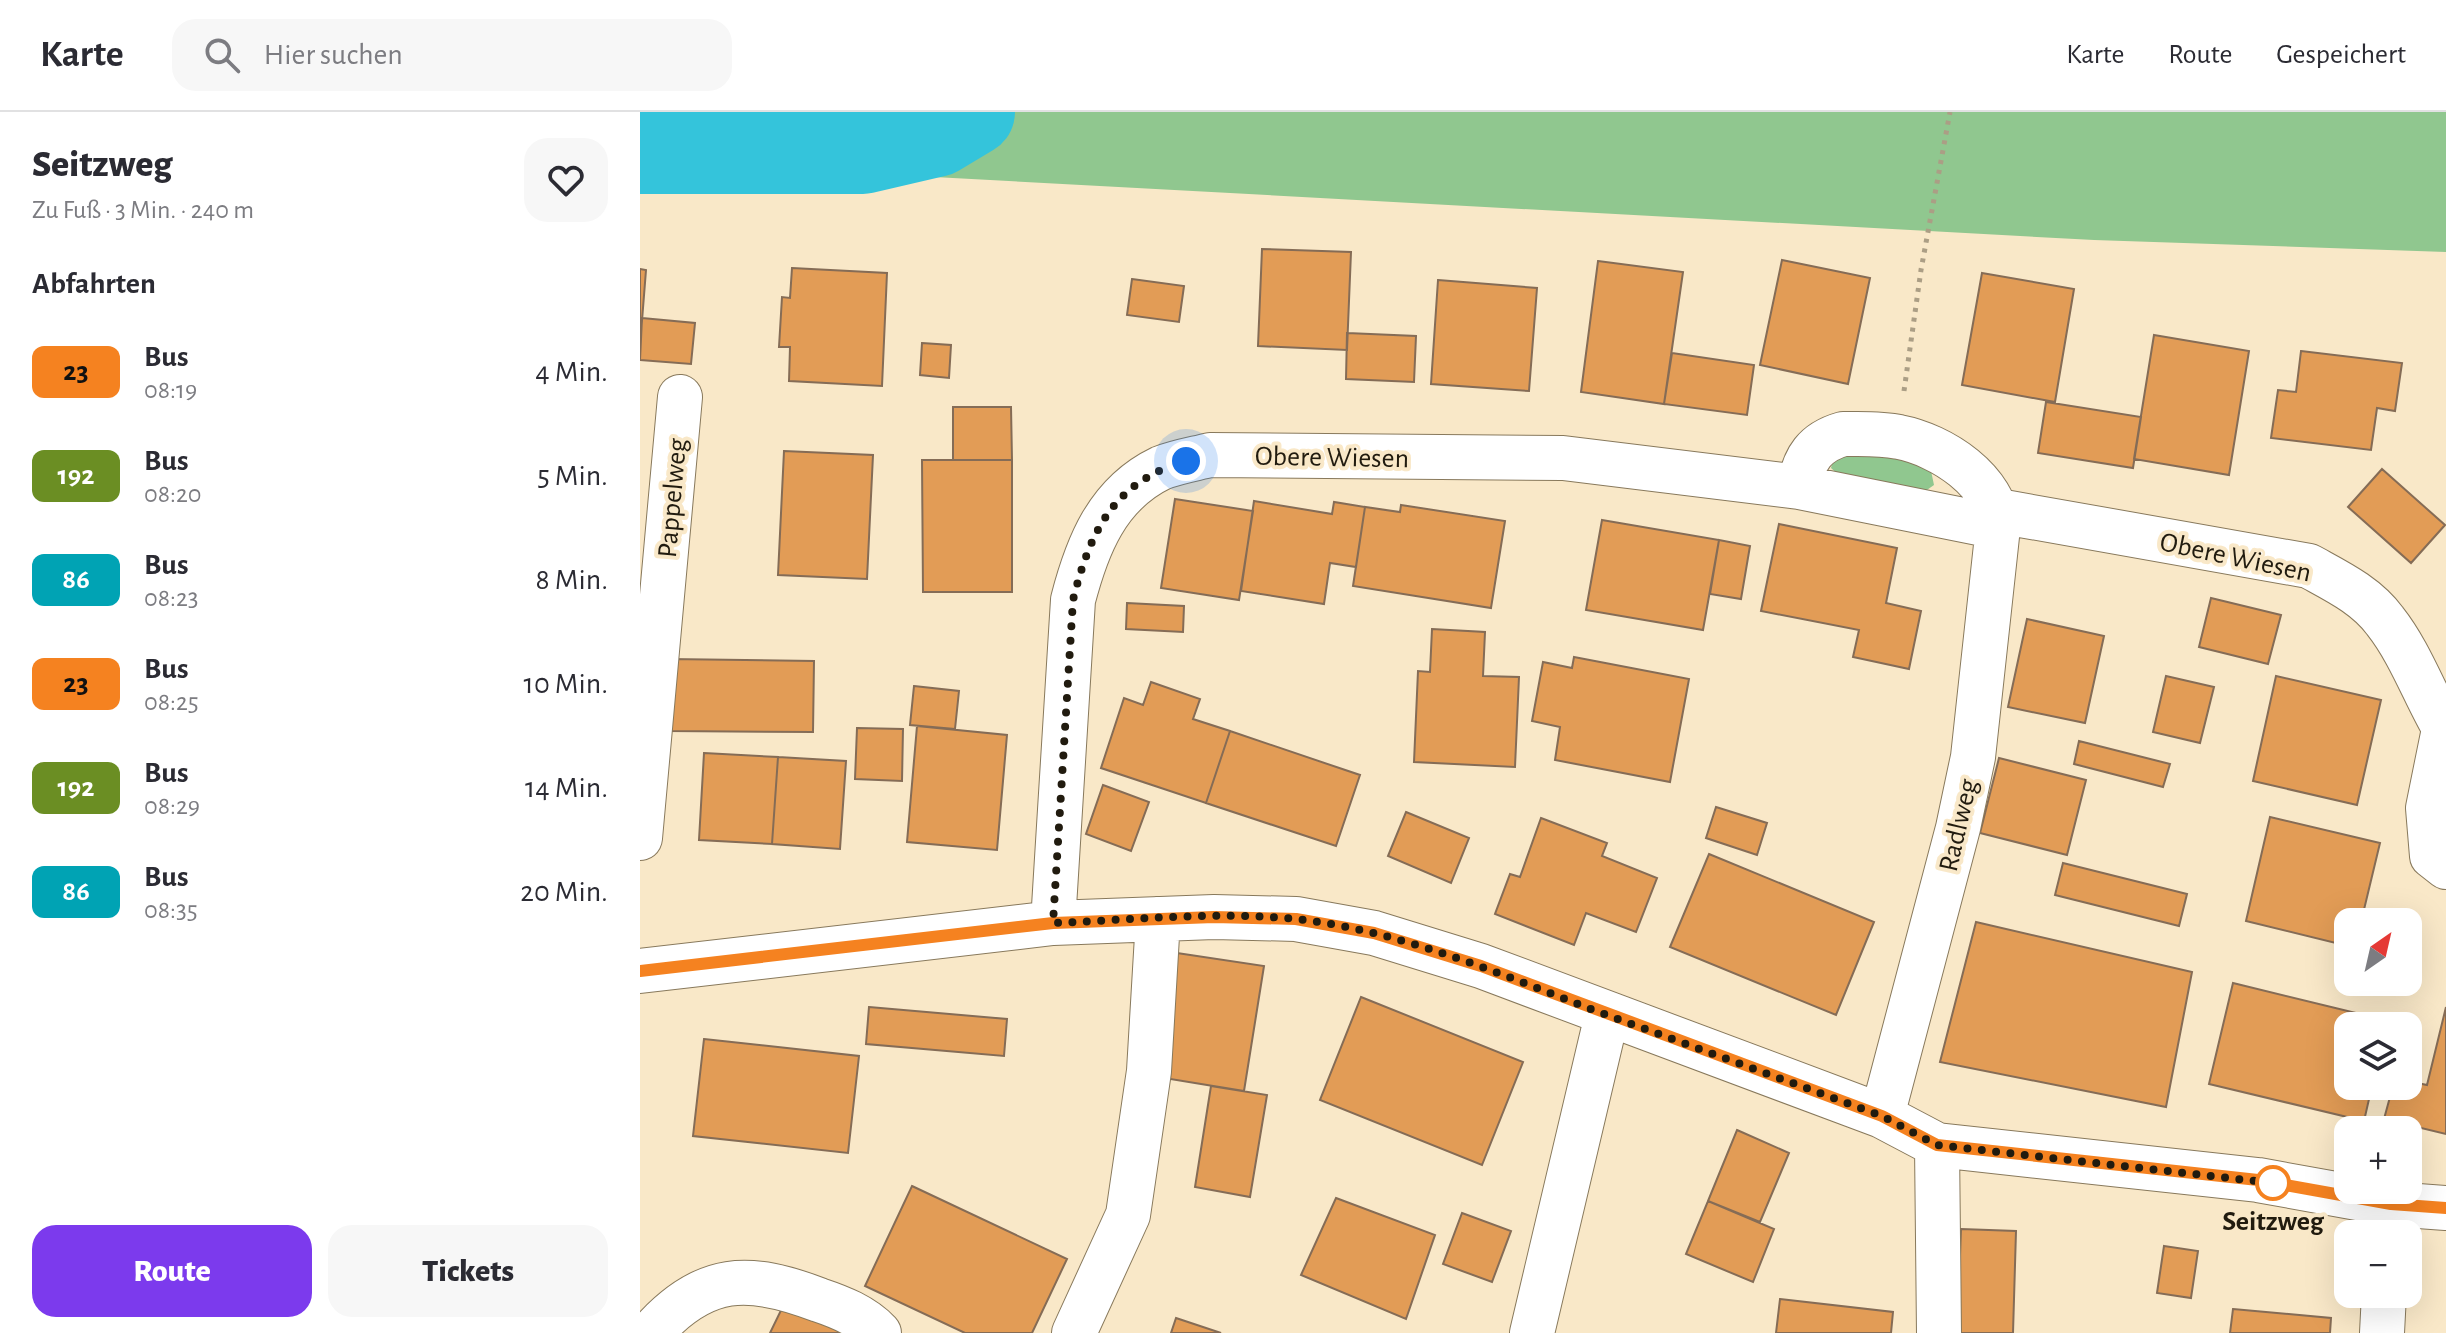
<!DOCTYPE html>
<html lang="de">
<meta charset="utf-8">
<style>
body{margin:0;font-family:"Alegreya Sans",sans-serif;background:#f7f7f7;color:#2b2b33;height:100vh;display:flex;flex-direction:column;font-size:30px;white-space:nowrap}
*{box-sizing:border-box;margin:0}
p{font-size:26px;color:#7c7c81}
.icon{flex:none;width:44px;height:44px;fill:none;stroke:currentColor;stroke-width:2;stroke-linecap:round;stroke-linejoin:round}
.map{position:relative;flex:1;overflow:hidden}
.drawer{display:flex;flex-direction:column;background:#fff;width:640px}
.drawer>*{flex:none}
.badge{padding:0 16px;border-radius:12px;font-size:28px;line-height:52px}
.needle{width:52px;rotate:34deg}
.tools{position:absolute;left:1694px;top:796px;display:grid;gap:16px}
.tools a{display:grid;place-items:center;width:88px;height:88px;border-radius:16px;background:#fff;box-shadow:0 8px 32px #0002;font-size:40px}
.you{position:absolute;width:40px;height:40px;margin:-20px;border:6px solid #fff;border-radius:50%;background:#1a73e8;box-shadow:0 0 0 12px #1a73e833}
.map>.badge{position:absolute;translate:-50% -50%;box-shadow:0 0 0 4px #fff}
h2{padding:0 32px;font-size:30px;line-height:72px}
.round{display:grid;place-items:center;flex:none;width:84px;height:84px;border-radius:24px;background:#f7f7f7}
.headline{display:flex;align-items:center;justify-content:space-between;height:136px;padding:0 32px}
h1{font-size:38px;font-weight:800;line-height:60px}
.action{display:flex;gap:16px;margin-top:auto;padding:16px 32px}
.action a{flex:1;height:92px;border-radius:24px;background:#7c3aed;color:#fff;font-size:32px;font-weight:800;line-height:92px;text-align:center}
.action a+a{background:#f7f7f7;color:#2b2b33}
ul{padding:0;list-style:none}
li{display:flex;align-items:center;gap:24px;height:104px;padding:0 32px}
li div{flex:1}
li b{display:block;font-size:30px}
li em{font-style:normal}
li .badge{min-width:88px;font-weight:700;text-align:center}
header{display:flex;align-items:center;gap:48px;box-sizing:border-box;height:112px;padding:0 40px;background:#fff;border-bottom:2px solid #e1e1e2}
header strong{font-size:38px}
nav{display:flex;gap:44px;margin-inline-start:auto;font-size:28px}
.search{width:560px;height:72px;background:#f7f7f7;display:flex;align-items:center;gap:20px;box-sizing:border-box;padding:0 28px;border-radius:24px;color:#7c7c81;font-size:30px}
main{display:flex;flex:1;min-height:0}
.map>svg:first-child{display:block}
.green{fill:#90c78f}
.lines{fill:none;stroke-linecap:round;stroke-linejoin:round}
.river{stroke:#34c4db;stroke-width:88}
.building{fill:#e29c56;stroke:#856c56;stroke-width:2}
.minor-casing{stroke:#88795c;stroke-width:46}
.path{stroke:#ab9e85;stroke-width:5;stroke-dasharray:4 6;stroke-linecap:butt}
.minor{stroke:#fff;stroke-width:44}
.line-casing{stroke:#fff;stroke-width:18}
.line{stroke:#f58220;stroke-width:12}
.walk{stroke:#211b0f;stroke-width:8;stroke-dasharray:0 14.4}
.stop-dot{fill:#fff;stroke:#f58220;stroke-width:4}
.labels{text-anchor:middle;stroke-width:8;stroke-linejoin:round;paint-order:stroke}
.street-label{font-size:28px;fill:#211b0f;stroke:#f9e8c8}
.stop-label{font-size:28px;font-weight:bold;fill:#211b0f;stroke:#f9e8c8}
</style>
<header>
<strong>Karte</strong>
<div class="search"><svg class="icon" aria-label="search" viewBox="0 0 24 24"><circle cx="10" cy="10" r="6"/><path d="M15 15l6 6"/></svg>Hier suchen</div>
<nav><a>Karte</a><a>Route</a><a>Gespeichert</a></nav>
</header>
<main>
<section class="drawer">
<div class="headline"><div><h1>Seitzweg</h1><p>Zu Fuß · 3 Min. · 240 m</p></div><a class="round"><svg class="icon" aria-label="heart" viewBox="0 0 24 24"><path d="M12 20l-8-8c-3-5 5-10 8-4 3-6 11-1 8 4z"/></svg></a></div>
<h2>Abfahrten</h2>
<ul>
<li><span class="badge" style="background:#f58220;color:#111">23</span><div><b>Bus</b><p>08:19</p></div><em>4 Min.</em></li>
<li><span class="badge" style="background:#6b8e23;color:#fff">192</span><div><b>Bus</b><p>08:20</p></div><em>5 Min.</em></li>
<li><span class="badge" style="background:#00a3b4;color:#fff">86</span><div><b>Bus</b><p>08:23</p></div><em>8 Min.</em></li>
<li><span class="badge" style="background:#f58220;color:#111">23</span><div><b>Bus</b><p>08:25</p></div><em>10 Min.</em></li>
<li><span class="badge" style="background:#6b8e23;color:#fff">192</span><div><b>Bus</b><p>08:29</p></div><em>14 Min.</em></li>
<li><span class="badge" style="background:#00a3b4;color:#fff">86</span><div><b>Bus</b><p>08:35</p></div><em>20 Min.</em></li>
</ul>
<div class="action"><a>Route</a><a>Tickets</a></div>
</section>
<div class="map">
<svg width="1806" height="1221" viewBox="0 0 1806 1221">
<rect width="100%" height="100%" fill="#f9e8c8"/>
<path class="green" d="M0,0H1806V140L1454,128L0,49Z
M1212,336L1290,354L1294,373L1284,380L1203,367L1191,356L1195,341Z"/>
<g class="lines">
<path class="river" d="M0,38H223L296,21L331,0"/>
</g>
<path class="building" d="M622,137L711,140L707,238L618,234Z
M1142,148L1230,166L1208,272L1120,253Z
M958,149L1043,160L1024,292L941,280Z
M152,156L247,161L242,274L149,269L150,235H139L142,185L150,186Z
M0,157L6,158L0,234Z
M1342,161L1434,177L1415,290L1322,273Z
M492,167L544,174L539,210L487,203Z
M798,168L897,176L889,279L791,272Z
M2,206L55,211L51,252L0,248Z
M707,221L776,224L774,270L706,267Z
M1514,223L1609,239L1589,363L1494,347Z
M282,231L311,233L309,266L280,263Z
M1661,239L1762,251L1755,299L1737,296L1731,338L1631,326L1638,278L1656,280Z
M1032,241L1114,253L1107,303L1024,292Z
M1406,290L1501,305L1493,356L1398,341Z
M313,295H371L372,348H313Z
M144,339L233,343L227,467L138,463Z
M282,348H372V480H283Z
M1742,357L1805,413L1771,451L1708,395Z
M535,387L613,399L599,488L521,476Z
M614,389L692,402L694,390L725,395L716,455L690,451L684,492L601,479Z
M761,393L865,409L851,496L713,474L725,395L760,400Z
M962,408L1079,428L1063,518L946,498Z
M1139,412L1257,436L1246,491L1281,499L1269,557L1213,545L1219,518L1121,499Z
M1079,428L1110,434L1101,487L1070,482Z
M1571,486L1641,503L1628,552L1559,535Z
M487,491L544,494L543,520L486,517Z
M1387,507L1464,524L1445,611L1368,595Z
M792,517L845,520L843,564L879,565L875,655L774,650L778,559L790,560Z
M934,545L1049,567L1030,670L915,648L920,615L892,609L903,550L932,556Z
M29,547L174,549L173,620L28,619Z
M1526,564L1574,575L1560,631L1513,620Z
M1636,564L1741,588L1717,693L1613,669Z
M511,570L560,587L553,607L590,619L566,691L461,656L484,586L503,593Z
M274,574L319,579L315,617L270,613Z
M277,614L367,623L357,738L267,730Z
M217,616L263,617L262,669L215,667Z
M590,619L720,663L696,734L566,691Z
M1439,629L1530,652L1523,675L1434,652Z
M64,641L138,645L132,732L59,728Z
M138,645L206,649L200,737L132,732Z
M1359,646L1446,668L1427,743L1340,721Z
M463,673L509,690L491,739L446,722Z
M1076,695L1127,711L1117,743L1066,726Z
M766,700L829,726L811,771L748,744Z
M1630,705L1740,731L1721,810H1708V834L1606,809Z
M901,706L967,731L962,744L1017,766L996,820L946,801L934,833L855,802L870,762L880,765Z
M1069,742L1234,810L1196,903L1030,835Z
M1423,751L1547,782L1539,814L1415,783Z
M1336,810L1552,860L1526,995L1300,950Z
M537,841L624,854L604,979L518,965Z
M1593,871L1720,902L1717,914H1708V974H1732L1724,1009L1569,972Z
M721,885L883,950L842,1053L680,988Z
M229,895L367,907L364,944L226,932Z
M1806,895V1022L1744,1007L1753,974H1768V969L1787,973Z
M64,927L219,944L208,1041L53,1024Z
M571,974L627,983L610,1085L555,1075Z
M1097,1018L1149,1041L1120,1110L1068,1089Z
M272,1074L427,1147L392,1221H325L225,1174Z
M696,1086L795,1123L766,1207L661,1163Z
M1068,1089L1134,1117L1113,1170L1046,1142Z
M822,1101L871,1119L852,1170L803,1152Z
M1321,1117L1376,1119L1373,1221H1317Z
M1524,1134L1558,1139L1551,1186L1517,1181Z
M1140,1187L1253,1200L1251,1221H1136Z
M145,1190L209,1221H130Z
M1593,1197L1691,1206L1690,1221H1590Z
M536,1206L581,1221H531Z"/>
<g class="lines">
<g class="minor-casing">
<path id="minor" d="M1203,322C1222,322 1241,321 1259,325C1301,333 1357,369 1358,415L1159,375C1164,346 1175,330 1203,322Z
M1358,399L1669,454C1696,469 1726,483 1745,509C1771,542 1785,584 1806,619
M1804,617L1788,696L1792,744L1806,755
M0,726L40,285
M413,811L433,488C447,434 467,382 521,356C536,350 554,347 570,343L923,346L1159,375
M0,859L413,811L574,805L656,807L734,821L841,854L1242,1004L1297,1033L1618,1068L1751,1092L1806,1096
M1242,1004L1318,716L1333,645L1358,415
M1297,1033L1299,1221
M11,1221C64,1161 109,1161 179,1188C200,1195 223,1204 239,1221
M434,1221L488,1103L509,959L518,807
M892,1221L967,903
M1742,1221L1744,1182"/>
</g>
<path class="path" d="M1264,279L1281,158L1310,0"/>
<use href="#minor" class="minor"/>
</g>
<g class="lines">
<g class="line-casing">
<path id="line" d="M0,859L413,811L574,805L656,807L734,821L841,854L1242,1004L1297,1033L1618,1068L1751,1092L1806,1096"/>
</g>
<use href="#line" class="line"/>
<path class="walk" d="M546,349C473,370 450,420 433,488L413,811C493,808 575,799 655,807C758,818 855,860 951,897C1048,933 1145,968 1242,1004L1297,1033L1633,1071"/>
</g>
<circle class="stop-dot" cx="1633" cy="1071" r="16"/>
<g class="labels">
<g class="street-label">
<text transform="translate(692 344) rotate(1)" y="10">Obere Wiesen</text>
<text transform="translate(31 386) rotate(-85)" y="10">Pappelweg</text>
<text transform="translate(1596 444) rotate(12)" y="10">Obere Wiesen</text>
<text transform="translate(1317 713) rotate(-77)" y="10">Radlweg</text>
</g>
<g class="stop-label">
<text x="1633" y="1118">Seitzweg</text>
</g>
</g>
</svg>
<div class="tools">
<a><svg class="needle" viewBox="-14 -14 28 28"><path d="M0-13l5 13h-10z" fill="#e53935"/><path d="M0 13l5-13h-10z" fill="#7c7c81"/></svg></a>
<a><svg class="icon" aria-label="layers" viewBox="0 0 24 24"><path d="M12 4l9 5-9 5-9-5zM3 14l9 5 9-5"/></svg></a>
<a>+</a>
<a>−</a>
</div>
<div class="you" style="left:546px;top:349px"></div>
</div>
</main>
